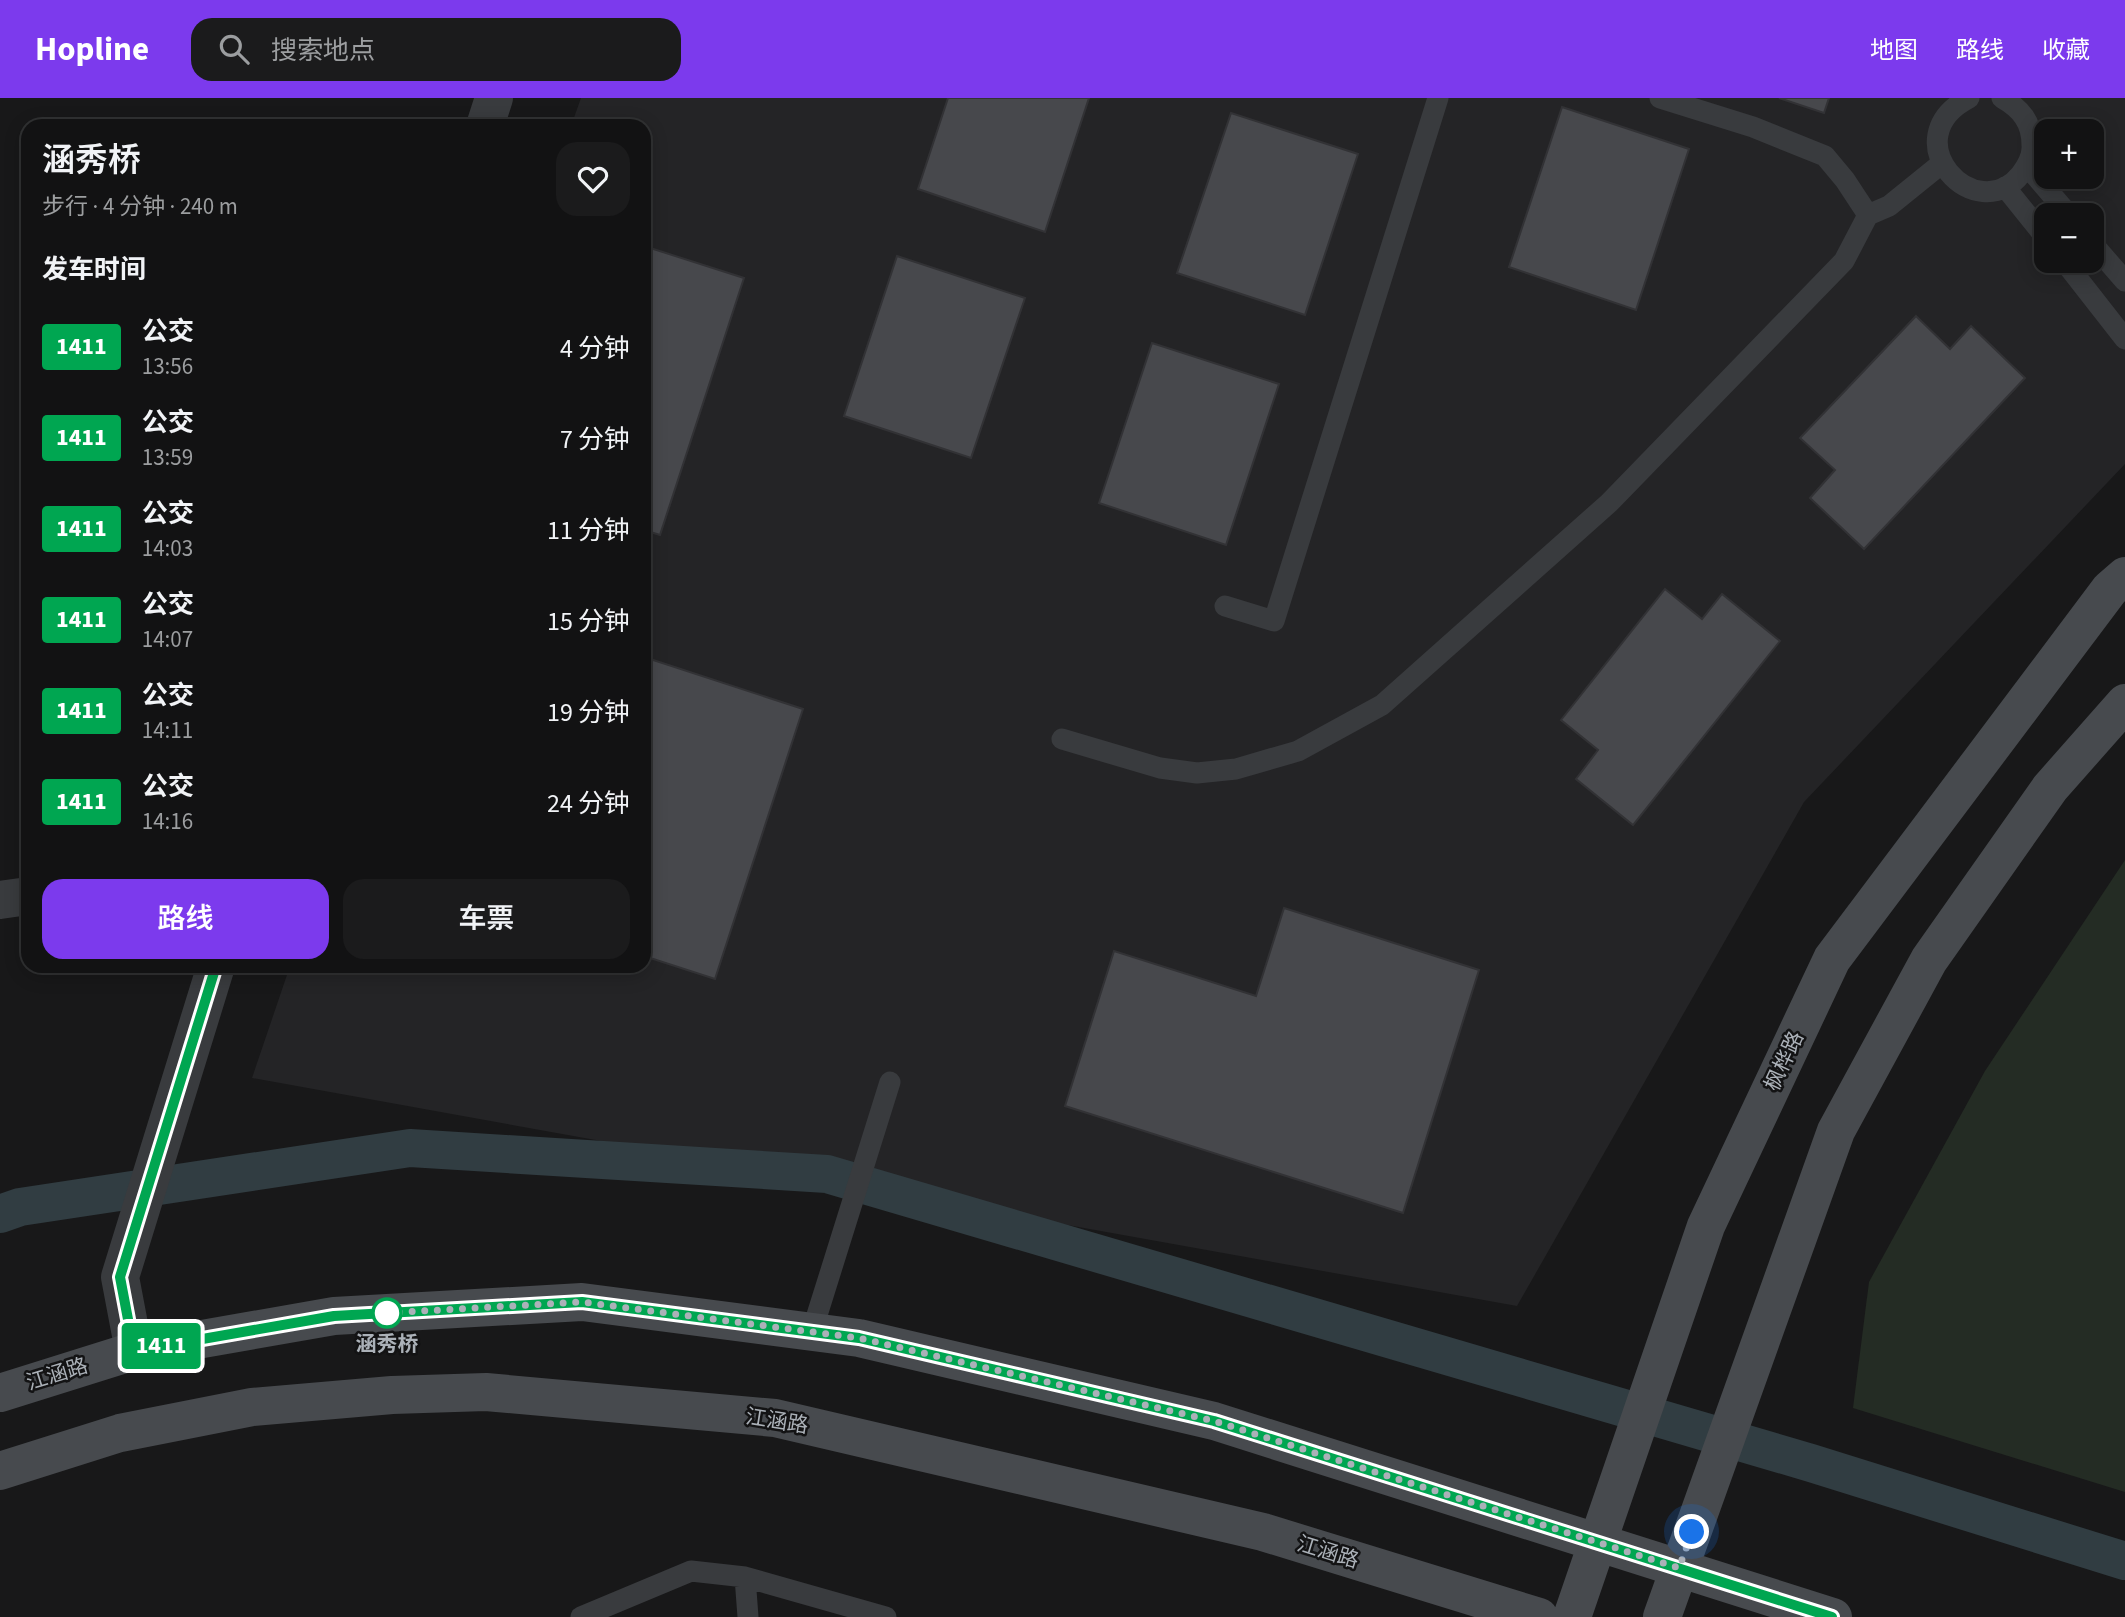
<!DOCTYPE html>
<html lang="zh">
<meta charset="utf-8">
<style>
body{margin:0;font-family:"Source Sans 3","Noto Sans SC",sans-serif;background:#1b1b1c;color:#f1f3f6;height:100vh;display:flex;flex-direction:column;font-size:26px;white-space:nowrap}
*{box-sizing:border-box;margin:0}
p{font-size:23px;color:#9c9ea0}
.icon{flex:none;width:38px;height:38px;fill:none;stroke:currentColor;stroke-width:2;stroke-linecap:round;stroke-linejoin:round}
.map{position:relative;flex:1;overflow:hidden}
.panel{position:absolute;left:21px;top:21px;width:630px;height:854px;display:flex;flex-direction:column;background:#121213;border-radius:21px;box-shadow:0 4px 18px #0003,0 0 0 2px #313233}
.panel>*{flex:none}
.badge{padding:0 14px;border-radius:5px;font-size:24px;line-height:46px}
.buttons{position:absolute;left:2034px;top:21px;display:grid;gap:14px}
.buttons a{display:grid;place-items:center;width:70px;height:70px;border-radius:14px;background:#121213;box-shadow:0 4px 18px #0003,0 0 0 2px #313233;font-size:35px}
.you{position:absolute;width:35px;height:35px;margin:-18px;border:5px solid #fff;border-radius:50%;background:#1a73e8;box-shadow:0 0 0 10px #1a73e833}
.map>.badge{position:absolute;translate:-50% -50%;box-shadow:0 0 0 4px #fff}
h2{padding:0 21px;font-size:26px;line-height:63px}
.round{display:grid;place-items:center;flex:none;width:74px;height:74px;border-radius:21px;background:#1b1b1c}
.head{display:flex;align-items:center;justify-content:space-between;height:119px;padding:0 21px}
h1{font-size:33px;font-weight:600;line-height:52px}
.primary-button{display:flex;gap:14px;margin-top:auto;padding:14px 21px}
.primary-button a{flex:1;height:80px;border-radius:21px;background:#7c3aed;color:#fff;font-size:28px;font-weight:600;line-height:80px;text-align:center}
.primary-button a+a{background:#1b1b1c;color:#f1f3f6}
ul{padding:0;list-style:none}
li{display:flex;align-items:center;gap:21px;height:91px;padding:0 21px}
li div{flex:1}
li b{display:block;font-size:26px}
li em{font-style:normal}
li .badge{min-width:77px;font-weight:700;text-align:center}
header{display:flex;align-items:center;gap:42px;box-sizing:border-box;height:98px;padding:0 35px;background:#7c3aed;color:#fff}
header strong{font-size:33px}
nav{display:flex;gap:38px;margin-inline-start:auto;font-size:24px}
.search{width:490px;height:63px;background:#1b1b1c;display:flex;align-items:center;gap:18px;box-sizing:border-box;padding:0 24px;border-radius:21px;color:#9c9ea0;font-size:26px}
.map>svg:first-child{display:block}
.built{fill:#242426;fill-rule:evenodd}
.green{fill:#242c24}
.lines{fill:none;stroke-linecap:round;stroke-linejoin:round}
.canal{stroke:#313d42;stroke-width:38}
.building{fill:#47484c;stroke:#323235;stroke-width:2}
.service{stroke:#393b3e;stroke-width:21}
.minor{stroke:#393b3e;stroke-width:38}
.secondary{stroke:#474a4e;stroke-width:38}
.line-casing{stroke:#fff;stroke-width:16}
.line{stroke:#00a651;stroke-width:10}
.walk{stroke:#abb1b8;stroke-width:7;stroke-dasharray:0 12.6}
.stop-dot{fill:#fff;stroke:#00a651;stroke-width:3.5}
.labels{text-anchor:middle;stroke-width:5;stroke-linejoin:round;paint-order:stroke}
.street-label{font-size:21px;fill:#abb1b8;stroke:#131314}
.stop-label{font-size:21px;font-weight:bold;fill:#abb1b8;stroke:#131314}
</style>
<header>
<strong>Hopline</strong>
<div class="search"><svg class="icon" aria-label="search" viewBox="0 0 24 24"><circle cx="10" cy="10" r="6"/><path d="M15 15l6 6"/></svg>搜索地点</div>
<nav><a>地图</a><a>路线</a><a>收藏</a></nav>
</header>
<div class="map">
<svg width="2125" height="1519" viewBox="0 0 2125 1519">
<rect width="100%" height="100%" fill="#181819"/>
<path class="built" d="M581,0H2125V366L1804,704L1517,1208L252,980L290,868H644V28H571ZM2046,33H2091V79H2046ZM2046,117H2091V163H2046Z"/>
<path class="green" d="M2125,762V1394L1853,1310L1869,1184L1985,973Z"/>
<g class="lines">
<path class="canal" d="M0,1116L20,1109L410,1050L827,1076L1811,1365L2125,1463"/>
</g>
<path class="building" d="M948,0H1089L1045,134L918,91Z
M1779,0H1829L1824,15Z
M1562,9L1689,51L1636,212L1509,169Z
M1231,15L1358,56L1305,217L1177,175Z
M644,148L744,180L660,437L644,432Z
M897,158L1025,200L971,360L844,318Z
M1916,218L1950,251L1971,228L2025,280L1864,451L1810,400L1835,372L1800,340Z
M1152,245L1279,286L1226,447L1099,405Z
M1665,491L1702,521L1722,496L1780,543L1633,727L1576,681L1598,652L1561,622Z
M644,559L803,611L715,881L644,858Z
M1284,810L1479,872L1403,1115L1065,1008L1114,853L1256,898Z"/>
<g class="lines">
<path class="service" d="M1660,0L1753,29L1825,58L1845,82L1868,117L1889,108L1941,66
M1969,0C1891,41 1976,132 2021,76C2027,68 2033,58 2032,47C2032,24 2021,11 2002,0
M2027,68L2069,117
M2005,89L2046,140
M2091,144L2125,183
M2064,163L2125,241
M1225,508L1274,523L1438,0
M1062,641L1160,670L1197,675L1236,671L1298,653L1382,607L1609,405L1844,163L1868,117
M812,1233L890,984
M745,1479L748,1519
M581,1519L691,1473L745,1479L886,1519"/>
<path class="minor" d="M485,28L494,0
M0,802L28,798
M134,1253L120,1179L216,868"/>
<path class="secondary" d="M0,1295L134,1253L334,1218L582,1204L859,1240L1214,1323L1833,1519
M0,1373L120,1335L252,1309L392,1297L486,1294L775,1320L1263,1434L1539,1519
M1572,1519L1706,1128L1832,861L2110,491L2125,478
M1662,1519L1836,1033L1929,862L2050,690L2125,605"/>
</g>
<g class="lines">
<g class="line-casing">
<path id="line" d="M216,868L120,1179L134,1253L334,1218L582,1204L859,1240L1214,1323L1832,1519"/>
</g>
<use href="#line" class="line"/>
<path class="walk" d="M387,1215L582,1204L859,1240L1214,1323L1679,1470L1692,1434"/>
</g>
<circle class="stop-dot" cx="387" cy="1215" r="14"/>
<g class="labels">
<g class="street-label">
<text transform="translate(1784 963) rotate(-65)" y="7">枫桦路</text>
<text transform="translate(57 1276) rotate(-17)" y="7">江涵路</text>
<text transform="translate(777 1323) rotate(9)" y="7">江涵路</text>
<text transform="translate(1328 1454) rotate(17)" y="7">江涵路</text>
</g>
<g class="stop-label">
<text x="387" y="1253">涵秀桥</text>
</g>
</g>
</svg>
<div class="buttons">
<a>+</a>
<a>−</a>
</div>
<div class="you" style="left:1692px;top:1434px"></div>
<b class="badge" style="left:161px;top:1248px;background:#00a651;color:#fff">1411</b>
<section class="panel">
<div class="head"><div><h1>涵秀桥</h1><p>步行 · 4 分钟 · 240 m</p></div><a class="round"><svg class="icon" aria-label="heart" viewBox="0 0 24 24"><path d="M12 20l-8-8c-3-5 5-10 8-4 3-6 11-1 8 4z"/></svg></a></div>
<h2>发车时间</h2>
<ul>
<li><span class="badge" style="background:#00a651;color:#fff">1411</span><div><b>公交</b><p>13:56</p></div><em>4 分钟</em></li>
<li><span class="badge" style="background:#00a651;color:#fff">1411</span><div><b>公交</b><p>13:59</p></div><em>7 分钟</em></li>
<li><span class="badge" style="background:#00a651;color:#fff">1411</span><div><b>公交</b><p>14:03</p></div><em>11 分钟</em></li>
<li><span class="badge" style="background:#00a651;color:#fff">1411</span><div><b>公交</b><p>14:07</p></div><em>15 分钟</em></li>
<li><span class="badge" style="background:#00a651;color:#fff">1411</span><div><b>公交</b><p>14:11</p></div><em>19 分钟</em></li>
<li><span class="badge" style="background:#00a651;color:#fff">1411</span><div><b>公交</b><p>14:16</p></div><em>24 分钟</em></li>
</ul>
<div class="primary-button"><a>路线</a><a>车票</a></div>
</section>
</div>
